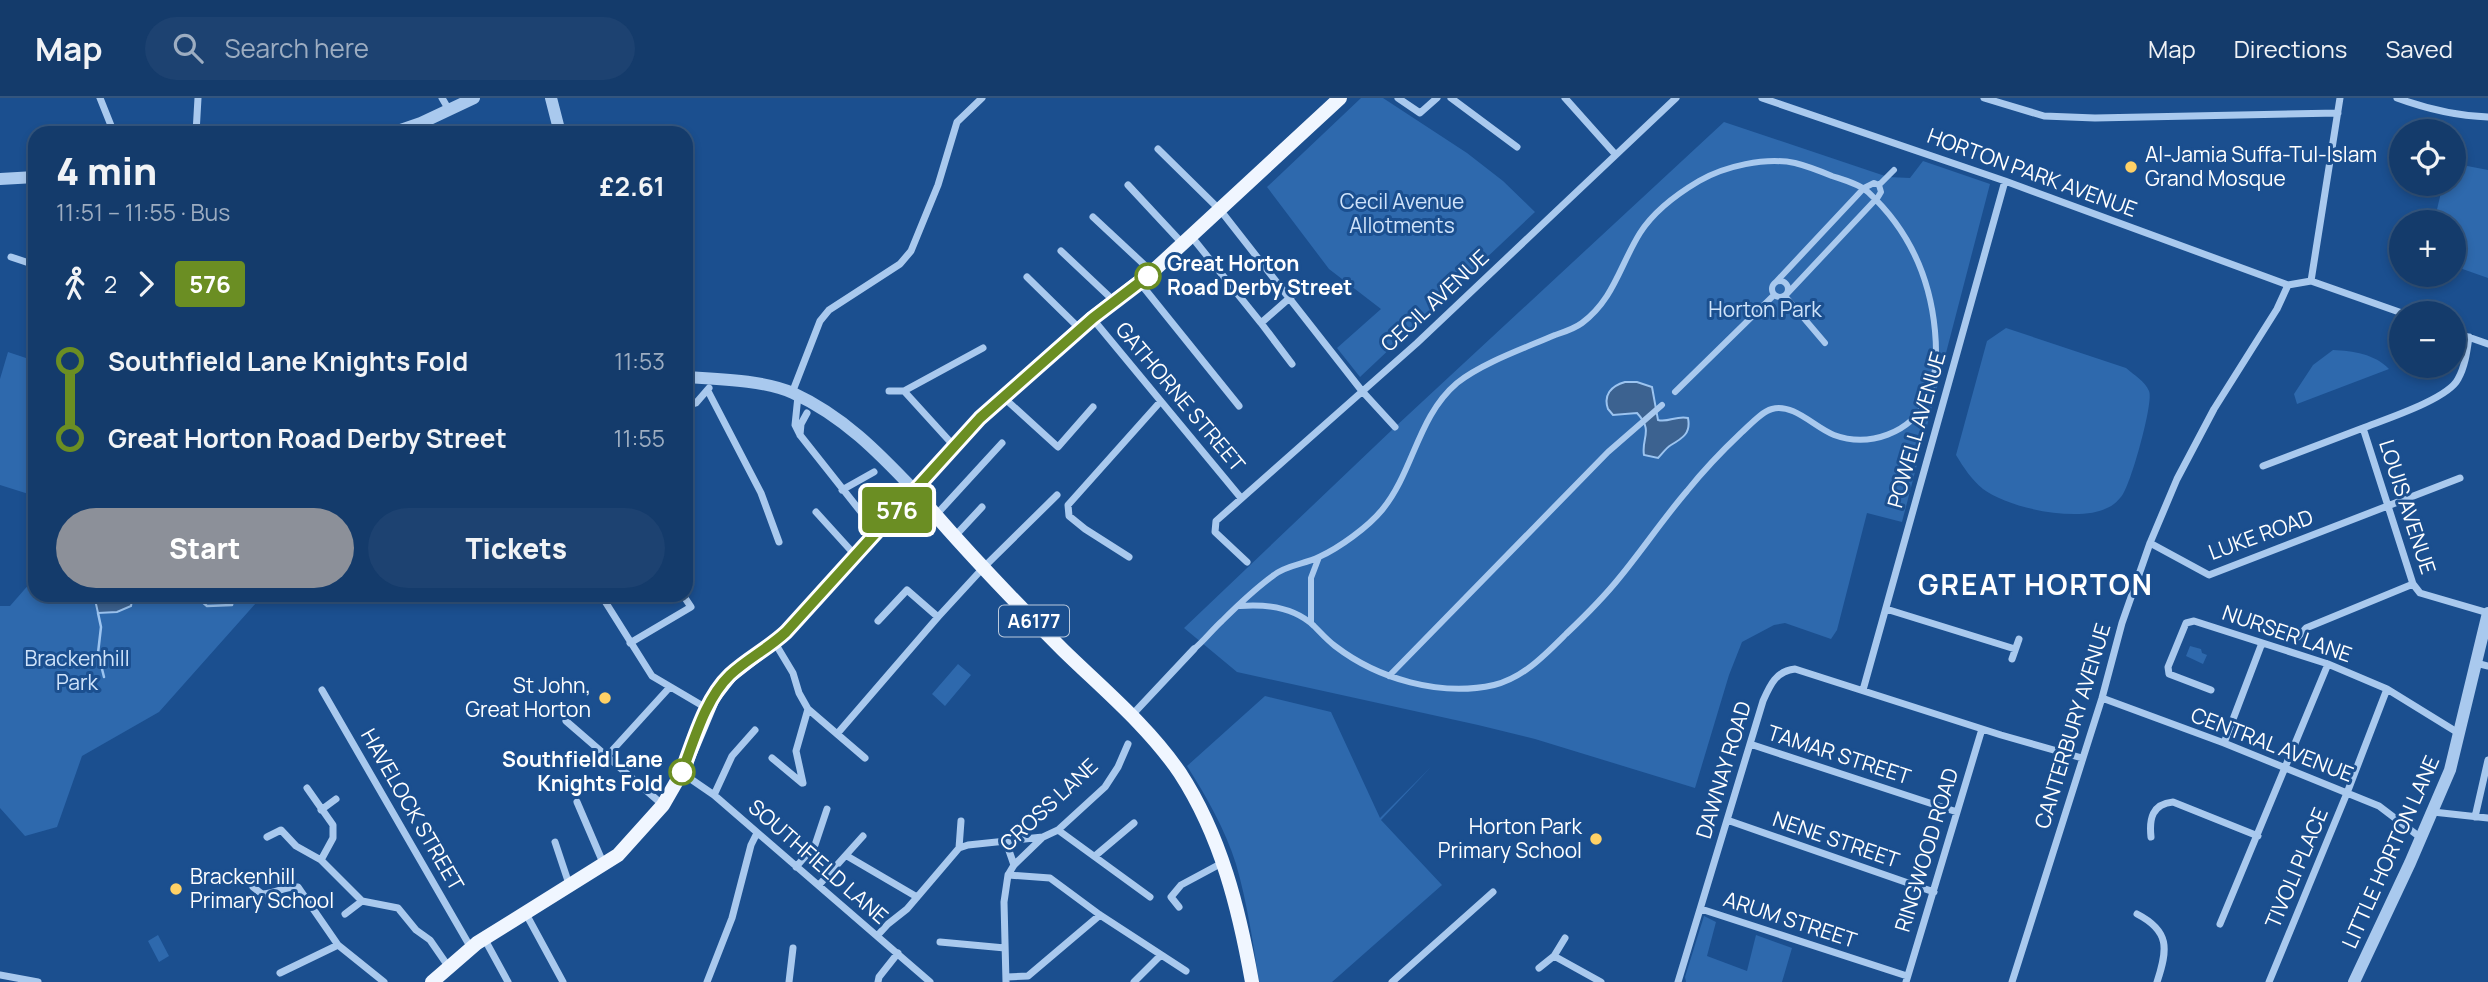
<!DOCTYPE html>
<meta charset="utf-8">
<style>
body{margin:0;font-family:Manrope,sans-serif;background:#1d4271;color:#f1f3f6;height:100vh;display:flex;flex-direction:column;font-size:26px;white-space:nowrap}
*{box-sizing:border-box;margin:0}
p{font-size:23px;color:#9dadc1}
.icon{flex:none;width:38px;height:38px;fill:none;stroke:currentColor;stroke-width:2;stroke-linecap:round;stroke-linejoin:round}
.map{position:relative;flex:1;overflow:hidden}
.side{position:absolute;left:28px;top:28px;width:665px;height:476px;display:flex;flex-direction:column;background:#143b6b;border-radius:21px;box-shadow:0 4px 10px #0003,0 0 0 2px #33557e}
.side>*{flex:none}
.badge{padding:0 14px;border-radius:5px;font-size:24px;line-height:46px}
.controls{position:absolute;left:2389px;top:21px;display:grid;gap:14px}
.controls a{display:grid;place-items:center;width:77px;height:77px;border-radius:50%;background:#143b6b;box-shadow:0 4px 10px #0003,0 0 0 2px #33557e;font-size:35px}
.map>.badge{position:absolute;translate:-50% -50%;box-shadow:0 0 0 4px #fff}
.legs{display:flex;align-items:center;gap:10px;height:77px;padding:0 28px;font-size:23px}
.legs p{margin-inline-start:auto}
.overview{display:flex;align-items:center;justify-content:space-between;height:119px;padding:0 28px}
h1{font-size:38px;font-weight:800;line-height:52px}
.button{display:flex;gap:14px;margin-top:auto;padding:14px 28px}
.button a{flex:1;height:80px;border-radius:42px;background:#8c9099;color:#fff;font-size:28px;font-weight:800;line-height:80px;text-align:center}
.button a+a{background:#1d4271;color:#f1f3f6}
ul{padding:0 28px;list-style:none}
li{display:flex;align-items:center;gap:24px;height:77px;font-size:26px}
li i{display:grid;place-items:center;width:10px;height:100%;margin:0 9px;background:currentColor}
li i::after{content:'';width:18px;height:18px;margin:-9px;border:5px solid;border-radius:50%;background:#143b6b}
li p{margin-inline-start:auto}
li:first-child i{background:linear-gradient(#0000 50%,currentColor 0)}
li:last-child i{background:linear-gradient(currentColor 50%,#0000 0)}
header{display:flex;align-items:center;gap:42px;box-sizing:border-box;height:98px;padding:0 35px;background:#143b6b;border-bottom:2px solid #33557e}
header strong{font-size:33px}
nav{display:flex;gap:38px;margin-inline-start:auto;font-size:24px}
.search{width:490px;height:63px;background:#1d4271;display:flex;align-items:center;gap:18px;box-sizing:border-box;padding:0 24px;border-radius:38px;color:#9dadc1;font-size:26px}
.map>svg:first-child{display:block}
.green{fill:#2e69ad}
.water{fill:#3c6290;stroke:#9cc4f0;stroke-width:2}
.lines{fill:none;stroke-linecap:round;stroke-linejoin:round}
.stream{stroke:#9cc4f0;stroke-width:2.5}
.pedestrian{stroke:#a9c9ee;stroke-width:6}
.minor{stroke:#a9c9ee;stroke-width:7}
.tertiary{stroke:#a9c9ee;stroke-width:12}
.primary{stroke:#f0f6ff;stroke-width:14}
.line-1-casing{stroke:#fff;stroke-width:16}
.line-1{stroke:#6b8e23;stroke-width:10}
.poi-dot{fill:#ffd166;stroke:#1b4f8f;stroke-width:2.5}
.stop-1-dot{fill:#fff;stroke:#6b8e23;stroke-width:3.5}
.labels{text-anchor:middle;stroke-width:6;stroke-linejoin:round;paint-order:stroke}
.shield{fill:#1b4f8f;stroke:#bbcadd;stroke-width:2}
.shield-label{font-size:19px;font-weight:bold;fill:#fff}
.poi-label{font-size:21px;fill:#fff;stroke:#1b4f8f;text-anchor:start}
.street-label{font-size:21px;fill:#fff;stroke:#1b4f8f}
.park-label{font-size:21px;fill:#cfe3fa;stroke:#1b4f8f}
.stop-label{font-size:21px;font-weight:bold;fill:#fff;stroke:#1b4f8f;text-anchor:start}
.district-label{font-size:28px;font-weight:bold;letter-spacing:2px;fill:#fff;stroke:#1b4f8f}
</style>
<header>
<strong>Map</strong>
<div class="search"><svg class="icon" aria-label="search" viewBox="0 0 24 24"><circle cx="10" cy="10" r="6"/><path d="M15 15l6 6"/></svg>Search here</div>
<nav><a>Map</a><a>Directions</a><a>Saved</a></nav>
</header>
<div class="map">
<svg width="2488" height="884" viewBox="0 0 2488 884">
<rect width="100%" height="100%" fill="#1b4f8f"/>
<path class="green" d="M1361,0H1383L1467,55L1503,83L1535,114L1360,279L1337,250L1381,211L1329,171L1267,89Z
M1724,24L1888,79L1910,80L1923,63L1990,86L1902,424L1867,415L1837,532L1831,541L1785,525L1774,527L1742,544L1729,577L1695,690L1535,641L1478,627L1237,574L1184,530L1395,329Z
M2457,66L2488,72V180L2454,168V124H2434L2443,86H2454V69Z
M2006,230L2126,270C2134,277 2145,283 2149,293C2154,304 2131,385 2123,396C2120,401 2113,408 2107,410C2078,425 2008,410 1983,391C1971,381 1964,370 1956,357L1987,243Z
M2333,252C2353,253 2375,256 2389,271L2297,306L2294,296L2313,267Z
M8,254L35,263V398L0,387V281Z
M31,484H35V497H263L159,614L82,658L57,729L25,738L0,710V508H10Z
M2190,548L2201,551L2202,555L2207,557L2203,566L2186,558Z
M958,566L971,577L945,608L932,596Z
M1265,598L1331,614L1380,720L1431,669L1381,722L1442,787L1332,884H1259C1253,844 1247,804 1236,766C1225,731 1206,698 1187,668Z
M1704,818L1716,824L1707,858L1747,873L1756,837L1792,850L1782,884H1686L1685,879Z
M158,837L169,858L159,864L148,843Z"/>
<path class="water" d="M1625,284H1637L1652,289L1658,322C1668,325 1677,317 1688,320C1691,335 1683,340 1671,347C1666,350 1662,356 1658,360L1644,357C1641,340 1654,333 1637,315L1613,317L1608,311C1603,297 1611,288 1625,284Z
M94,497H133L131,508L117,514L98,515Z"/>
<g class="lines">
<path class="stream" d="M194,497L207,508L232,507L234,497
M98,515L101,529L98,555L104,579"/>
<path class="pedestrian" d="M1879,87L1894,72
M1772 191a8 8 0 1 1 16 0a8 8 0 1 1-16 0Z
M1775,185L1864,90L1874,85L1879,87L1881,94L1878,99L1785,198L1825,245
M1675,294L1774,197
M1311,524V480L1319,459
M1194,551C1204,543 1212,532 1222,523C1238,507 1256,490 1274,477C1286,467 1305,466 1319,459C1339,450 1368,429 1382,412C1414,373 1417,319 1457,285C1482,265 1525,250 1555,237C1564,234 1574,231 1582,225C1614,201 1620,167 1640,135C1654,113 1677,96 1699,83C1725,68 1765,59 1795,65C1807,68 1820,73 1832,78C1844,82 1859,86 1868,94C1909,132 1930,179 1935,233C1937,255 1937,281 1927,301C1911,335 1869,350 1834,337C1815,330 1794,305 1772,311C1761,314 1750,327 1741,335C1722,353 1703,373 1687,393C1663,421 1643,451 1620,479C1604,499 1585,518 1566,536C1545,557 1523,580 1494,587C1440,599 1378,581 1335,548C1327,542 1321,535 1314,528C1294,509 1266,506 1240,508
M1389,578L1608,354L1662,307"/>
<path class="minor" d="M100,0L114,35
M442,0L449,12
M1398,0L1420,15L1437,0
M1451,0L1517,49
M1565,0L1615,56
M1762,0L2005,83L2288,187L2311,183L2402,215
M1984,0L2044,18L2095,20L2338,15
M2397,0C2427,11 2456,18 2488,19
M196,35L198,0
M1158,51L1221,113L1362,293L1395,329
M1128,87L1182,145
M1093,119L1152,174
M1191,138L1261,225L1292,266
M1061,153L1114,203
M11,159L35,167
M1027,179L1080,231
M2311,183L2340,0
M1140,185L1239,308
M1092,220L1241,400
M1261,225L1302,189
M2454,234L2488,246
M2469,239C2467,253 2465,269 2458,281C2448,301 2386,321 2363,330L2413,486L2420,495L2488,515
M708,293L761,395L779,444
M889,293H904L954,348
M904,293L983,250
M792,295L820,223L829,212L900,166L911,153L938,87L957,24L982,0
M798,298L795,327L800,337L876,433
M1003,299L1058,349L1093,309
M686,308L696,305L709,290
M800,337L801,326L807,315
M2263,368L2363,330
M842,392L874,374
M816,414L855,457
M936,417L1002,345
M955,438L982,409
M2150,445L2209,477L2460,380
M1129,459L1085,431L1069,418L1068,407L1160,304
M1247,464L1215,434L1216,423L1417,245L1676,0
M601,497L652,578L708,611
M1886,511L2015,551
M878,523L907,492L938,519
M2298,539L2306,530L2413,486
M630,545L691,509L683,497
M775,545L793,575L799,595L808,611L796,653L803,685
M2012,561L2019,541
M2476,565L2488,568
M322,592L471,850
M1863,592L2005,83
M2211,592L2169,576L2168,569L2186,525L2194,523L2328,566L2387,591L2460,636
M2102,600L2224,645L2379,708L2421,740
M808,611L865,660
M1132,617L1194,551
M566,623L663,707
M837,636L938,519L983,470L1057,397
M2224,645L2262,545
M1750,646L1957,714
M608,657L669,590
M772,660L802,685
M682,675L714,697L930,884
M307,690L333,727V740L321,762
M714,697L732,658L755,632
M577,704L604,767
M321,712L336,701
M2433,714L2488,720
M2475,719L2488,662
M1727,722L1934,794
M1058,732L1150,799
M267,739L281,732L296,748L321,762L362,803
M2151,739C2149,721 2152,706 2173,704L2258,738
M555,744L569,786
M1006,744L1014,767
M959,750L961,723
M847,758L917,799
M1095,758L1134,725
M796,769L815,747L827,711
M1008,777L1050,780L1100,817L1186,873
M819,787L863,738
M253,789L262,796C275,796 285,788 298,789L338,847L384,884
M1179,809L1171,799L1181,787L1222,765
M1701,811L1907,878
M525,814L563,884
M345,816L362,803L398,810L416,832L430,842L448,868
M2137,816C2170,833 2168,851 2157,884
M2220,826L2328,566
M877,838L888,826L907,811L959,750L968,747L1043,739
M484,840L508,884
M1565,840L1554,858L1601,884
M940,844L1005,850
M1539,870L1554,858
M280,875L338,847
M0,877L38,884
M1007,879L1028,878L1100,817
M707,884L732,820L751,747L757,735
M789,884L793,850
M878,884L879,879L898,855
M1006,884L1004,804L1008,777L1014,767L1043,739L1058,732L1105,689L1118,669L1128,646
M1134,884L1161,857
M1392,884L1493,794
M1678,884L1763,603C1770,587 1776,573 1795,571L2001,637L2082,660
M1906,884L1982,631
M2012,884L2102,600L2122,525L2150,445L2177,381L2214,311L2277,211L2288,187
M2269,884L2347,695L2387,591"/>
<path class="tertiary" d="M551,0L560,35
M392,35L421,25L474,0
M0,81L35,79
M686,279C718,281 764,282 793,295C843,318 878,354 915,393
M2354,884L2410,765L2450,672L2488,515"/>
<path class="primary" d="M915,393C962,449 1012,501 1063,552C1103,591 1148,628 1180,675C1221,738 1239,811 1252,884
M432,884L477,845L618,757L663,707L682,674L713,600L730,578L786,534L980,320L1092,220L1152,174L1340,0"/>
</g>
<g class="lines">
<g class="line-1-casing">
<path id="line-1" d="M682,674C694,643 705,601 730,577C747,561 769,550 786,534L980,320L1093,220L1148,178"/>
</g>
<use href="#line-1" class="line-1"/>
</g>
<g class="poi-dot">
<circle cx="2131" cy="69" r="7"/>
<circle cx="605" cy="600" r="7"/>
<circle cx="1596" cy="741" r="7"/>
<circle cx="176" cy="791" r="7"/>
</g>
<g class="stop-1-dot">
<circle cx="1148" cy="178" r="12"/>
<circle cx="682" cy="674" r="12"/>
</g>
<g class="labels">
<rect class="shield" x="999" y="507.5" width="70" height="31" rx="5"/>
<g class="shield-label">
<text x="1034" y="530">A6177</text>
</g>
<g class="poi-label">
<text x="2145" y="64">Al-Jamia Suffa-Tul-Islam<tspan x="2145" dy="24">Grand Mosque</tspan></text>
<text x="591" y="595" text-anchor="end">St John,<tspan x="591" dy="24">Great Horton</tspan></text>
<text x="1582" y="736" text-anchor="end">Horton Park<tspan x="1582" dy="24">Primary School</tspan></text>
<text x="190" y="786">Brackenhill<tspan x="190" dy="24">Primary School</tspan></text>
</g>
<g class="street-label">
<text transform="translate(2032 75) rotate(20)" y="7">HORTON PARK AVENUE</text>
<text transform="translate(1435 203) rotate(-43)" y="7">CECIL AVENUE</text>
<text transform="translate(1180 299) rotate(50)" y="7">GATHORNE STREET</text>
<text transform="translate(1917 332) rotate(-74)" y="7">POWELL AVENUE</text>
<text transform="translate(2407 409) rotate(72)" y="7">LOUIS AVENUE</text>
<text transform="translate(2261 437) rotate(-20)" y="7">LUKE ROAD</text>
<text transform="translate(2287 536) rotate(19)" y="7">NURSER LANE</text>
<text transform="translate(2073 628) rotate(-73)" y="7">CANTERBURY AVENUE</text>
<text transform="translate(2272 647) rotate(21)" y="7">CENTRAL AVENUE</text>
<text transform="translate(1839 657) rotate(18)" y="7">TAMAR STREET</text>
<text transform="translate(1724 672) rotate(-73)" y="7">DAWNAY ROAD</text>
<text transform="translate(1049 707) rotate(-43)" y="7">CROSS LANE</text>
<text transform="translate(412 712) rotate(60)" y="7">HAVELOCK STREET</text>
<text transform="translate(1836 742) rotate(19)" y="7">NENE STREET</text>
<text transform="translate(1927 752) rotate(-73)" y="7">RINGWOOD ROAD</text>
<text transform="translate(2391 754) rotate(-66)" y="7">LITTLE HORTON LANE</text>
<text transform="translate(818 764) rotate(41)" y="7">SOUTHFIELD LANE</text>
<text transform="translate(2297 770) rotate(-67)" y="7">TIVOLI PLACE</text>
<text transform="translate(1790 822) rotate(18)" y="7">ARUM STREET</text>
</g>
<g class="park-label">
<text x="1402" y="111">Cecil Avenue<tspan x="1402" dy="24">Allotments</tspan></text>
<text x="1765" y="219">Horton Park</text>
<text x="77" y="568">Brackenhill<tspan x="77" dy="24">Park</tspan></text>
</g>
<g class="stop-label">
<text x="1167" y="173">Great Horton<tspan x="1167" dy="24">Road Derby Street</tspan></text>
<text x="663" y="669" text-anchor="end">Southfield Lane<tspan x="663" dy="24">Knights Fold</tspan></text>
</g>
<g class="district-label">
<text x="2036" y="497">GREAT HORTON</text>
</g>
</g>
</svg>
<div class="controls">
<a><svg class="icon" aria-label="locate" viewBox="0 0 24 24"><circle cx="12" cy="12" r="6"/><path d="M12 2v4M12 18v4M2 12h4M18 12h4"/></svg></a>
<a>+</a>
<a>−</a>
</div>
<b class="badge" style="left:897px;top:412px;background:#6b8e23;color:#fff">576</b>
<section class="side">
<div class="overview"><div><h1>4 min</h1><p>11:51 – 11:55 · Bus</p></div><b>£2.61</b></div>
<div class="legs"><svg class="icon" aria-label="walk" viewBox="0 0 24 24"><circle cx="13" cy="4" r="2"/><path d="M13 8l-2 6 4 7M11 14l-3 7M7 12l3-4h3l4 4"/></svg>2<svg class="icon" aria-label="forward" viewBox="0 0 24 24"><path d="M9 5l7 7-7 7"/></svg><b class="badge" style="background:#6b8e23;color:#fff">576</b></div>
<ul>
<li><i style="color:#6b8e23"></i><b>Southfield Lane Knights Fold</b><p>11:53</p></li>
<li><i style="color:#6b8e23"></i><b>Great Horton Road Derby Street</b><p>11:55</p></li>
</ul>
<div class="button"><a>Start</a><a>Tickets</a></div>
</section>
</div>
